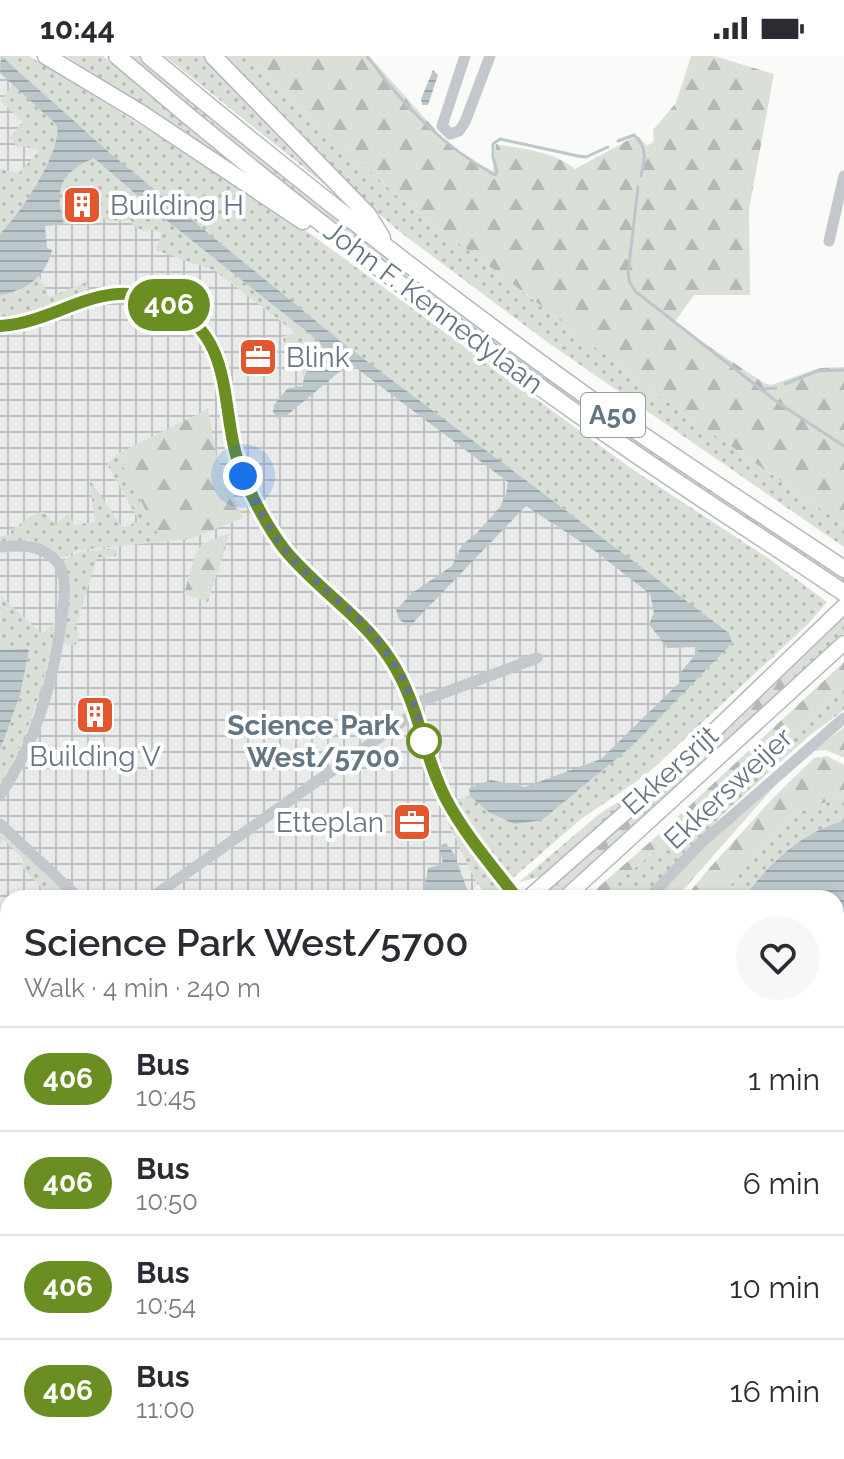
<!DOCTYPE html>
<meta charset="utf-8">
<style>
body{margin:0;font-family:Raleway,sans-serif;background:#f7f7f7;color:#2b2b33;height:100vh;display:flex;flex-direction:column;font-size:30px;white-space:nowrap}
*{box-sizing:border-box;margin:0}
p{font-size:26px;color:#7c7c81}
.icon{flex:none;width:44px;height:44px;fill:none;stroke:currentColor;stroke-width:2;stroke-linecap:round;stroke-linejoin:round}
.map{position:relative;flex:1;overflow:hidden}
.drawer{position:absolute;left:0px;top:834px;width:844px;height:570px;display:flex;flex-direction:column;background:#fff;border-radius:24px 24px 0 0;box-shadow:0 2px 6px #0004}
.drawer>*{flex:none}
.badge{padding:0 16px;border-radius:26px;font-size:28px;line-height:52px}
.you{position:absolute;width:40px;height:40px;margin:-20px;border:6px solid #fff;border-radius:50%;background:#1a73e8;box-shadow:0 0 0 12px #1a73e833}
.map>.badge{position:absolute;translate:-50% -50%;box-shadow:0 0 0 4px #fff}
.round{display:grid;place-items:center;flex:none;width:84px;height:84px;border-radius:42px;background:#f7f7f7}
.overview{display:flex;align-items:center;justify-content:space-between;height:136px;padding:0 24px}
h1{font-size:38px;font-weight:600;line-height:60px}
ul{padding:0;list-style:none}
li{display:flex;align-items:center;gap:24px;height:104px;padding:0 24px;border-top:2px solid #e1e1e2}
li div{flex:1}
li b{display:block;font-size:30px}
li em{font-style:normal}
li .badge{min-width:88px;font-weight:700;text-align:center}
.status{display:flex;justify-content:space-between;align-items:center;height:56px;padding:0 40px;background:#fff;direction:ltr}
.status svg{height:22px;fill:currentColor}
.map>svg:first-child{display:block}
.industrial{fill:url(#industrial-grid)}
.grass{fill:url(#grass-dots)}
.forest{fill:url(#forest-firs)}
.water{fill:url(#water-rules)}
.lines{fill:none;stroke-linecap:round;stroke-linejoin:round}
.stream{stroke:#bbc7cb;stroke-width:3}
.major-casing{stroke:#b5babe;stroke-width:17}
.highway-casing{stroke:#b4b9bd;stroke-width:19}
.minor{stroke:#c3c8cc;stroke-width:11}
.major{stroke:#fff;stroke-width:14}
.highway{stroke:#fff;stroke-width:16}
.line-casing{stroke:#fff;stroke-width:18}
.line{stroke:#6b8e23;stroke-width:12}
.walk{stroke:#657683;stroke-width:8;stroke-dasharray:0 14.4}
.stop-dot{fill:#fff;stroke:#6b8e23;stroke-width:4}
.labels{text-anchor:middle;stroke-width:8;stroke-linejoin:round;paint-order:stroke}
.shield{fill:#fff;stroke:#939fa8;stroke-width:2}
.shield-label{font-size:26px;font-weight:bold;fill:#657683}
.poi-label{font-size:28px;fill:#657683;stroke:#fff;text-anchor:start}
.street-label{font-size:28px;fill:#657683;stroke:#fff}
.stop-label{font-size:28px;font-weight:bold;fill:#657683;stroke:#fff;text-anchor:end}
</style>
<div class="status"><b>10:44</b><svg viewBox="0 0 49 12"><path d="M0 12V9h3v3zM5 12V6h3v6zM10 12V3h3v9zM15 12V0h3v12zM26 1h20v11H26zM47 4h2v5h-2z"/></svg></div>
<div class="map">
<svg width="844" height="1403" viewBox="0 0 844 1403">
<defs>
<pattern id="industrial-grid" width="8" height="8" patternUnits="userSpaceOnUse" patternTransform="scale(2)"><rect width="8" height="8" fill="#e8e9e9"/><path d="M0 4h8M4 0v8" fill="none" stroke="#c0c1c2"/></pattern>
<pattern id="grass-dots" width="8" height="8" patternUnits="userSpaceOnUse" patternTransform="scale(2)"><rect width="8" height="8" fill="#dadfd7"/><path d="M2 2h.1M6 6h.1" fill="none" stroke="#b4b9b4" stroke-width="1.8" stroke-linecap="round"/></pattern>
<pattern id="forest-firs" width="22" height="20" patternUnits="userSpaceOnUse" patternTransform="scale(2)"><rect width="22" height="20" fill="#dadfd7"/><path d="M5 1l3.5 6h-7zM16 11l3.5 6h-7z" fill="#b4b9b4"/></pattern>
<pattern id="water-rules" width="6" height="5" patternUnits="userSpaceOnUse" patternTransform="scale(2)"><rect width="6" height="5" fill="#bbc7cb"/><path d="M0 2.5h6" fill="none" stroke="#9ca6aa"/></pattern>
</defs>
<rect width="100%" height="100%" fill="#fafaf8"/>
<path class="industrial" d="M0,0H25L722,546L775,600L462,842H8V1396H819L817,1403H0Z"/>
<path class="grass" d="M1,0H29L216,116L312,179L632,413L768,502L827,546L808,568L646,719L581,763L513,822L511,821C490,798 467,774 454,745L470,740L490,757L542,764L633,689L732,587L729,577L344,288L111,98Z
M66,0H103L253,123Z
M130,0H140L196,47L844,520V530C677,416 510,303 351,180C276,122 203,61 130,0Z
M165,0H206L349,148Z
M223,0H252L293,44L396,139L659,340L844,469V491L550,288L400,176L353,135Z
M13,28L57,70C62,96 19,160 0,178V113L19,117L40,94L22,90L19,92L9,82L23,66L0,45Z
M94,102L166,164L320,286L323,294L309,310L303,322L301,306L289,307L286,305L283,280L296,277L215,215L156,194L162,177L149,173L147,176L133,170L131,164L107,165L97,157L94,131L85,129L76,133L78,166L64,168C53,133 60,117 94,102Z
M39,220L49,241L87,226L88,233L34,257L0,263V239L17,236Z
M117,398L162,486L78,494L64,501L59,500L47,490L28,484L0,487V480L11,479V473C23,469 30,457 44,456L56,469L69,457L74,469L95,466L89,423L123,472L139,465L107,408Z
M118,492L116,500L97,502L76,569L79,583L75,589H66L63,586L68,523L63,505L79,496Z
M1,540L42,578L56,565C46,624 30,678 0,731V694L20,639L29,593L0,594Z
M844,560V577L796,627L786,616Z
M844,632V654L810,679L724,757L643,842H600Z
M738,660L748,670L644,765L633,754Z
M647,727L540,821L519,826L598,759Z
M844,739V765C802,775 769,808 743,842H720L771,780L792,759Z
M451,757L476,797L503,832L488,842L476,826L448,767Z
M0,776L67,838L68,842H35L43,833L20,809L24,804L4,784L0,787Z
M586,797L596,807L559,842H533Z
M8,872V935L0,947V899L2,897L0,881Z"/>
<path class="forest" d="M252,0H369L450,90L493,116L496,88C523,93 553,95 575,113L632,82L639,81L647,90L654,85L653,74L676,47L691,0H714L774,18L749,153L750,239H694L674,267L764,327L771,329L820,312L844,311V469L659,340L396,139L293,44Z
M208,353L216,398L243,462L190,483L162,486L117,398Z
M230,477L208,546L184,538L195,499L202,488Z
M844,606V632L600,842H586L658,779Z
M786,616L796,627L748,670L738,660Z
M844,671V702L826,694L814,695Z
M827,700L844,709V739L792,759L771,780L720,842H685L706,816L773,742L814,702Z
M781,723L676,842H656L706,789Z
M633,754L644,765L596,807L586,797Z
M0,1025L8,1035V1081L0,1070Z
M8,1221V1277L0,1283V1227Z
M8,1287V1386L0,1392V1293Z
M836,1368H844V1403H817L819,1396H836Z"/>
<path class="water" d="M1,0L111,98L344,288L729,577L732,587L633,689L542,764L515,768L490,757L470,740L469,732L491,724L525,731L601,703L680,626L679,618L698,596L695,591L667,592L649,568L654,557L650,538L595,495L526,450L409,571L399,563L396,554L412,537L452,510L462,489L477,477L500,451L506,438L508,426L352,309L338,317L286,360L278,362L273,356L274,349L288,332L303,330C303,315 313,305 323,294L320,286L166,164L94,102C60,116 54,134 64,168L45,170L47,192L52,194C46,220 26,235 0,239V178C19,160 63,95 57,69L0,17Z
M433,14L438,19L428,49H422L421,43Z
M29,593L20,639L0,694V594Z
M844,765V1311H836V842H743C769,808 802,775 844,765Z
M446,787L454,798L469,838L464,842H423L428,812L443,808L439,790Z"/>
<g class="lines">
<path class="stream" d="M367,0C403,49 442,90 495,119L497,116L493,101V88L500,83L578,100L586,101L608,91
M618,85L634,79C648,92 645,103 641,120
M638,131L628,218L630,227L636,236L780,348L844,390
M785,328L817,315L844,314
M764,333L776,332
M0,1033L8,1045
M836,1344L844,1345"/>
<g class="major-casing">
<path id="major" d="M528,842L667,720L844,550
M565,842L844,587
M0,990L8,1001"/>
</g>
<g class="highway-casing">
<path id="highway" d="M46,0L139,56L303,165
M117,0C269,130 428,253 592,368C674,426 760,480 844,537
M149,0C296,123 447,241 603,352C682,407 763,459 844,513
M213,0L368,159L382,182"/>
</g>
<path class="minor" d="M465,0L442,70L450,78L459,75L465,66L490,0
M829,185L844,120
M0,270C65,265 111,210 179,255C199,268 210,280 218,302C230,370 240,441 287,495C320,534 365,562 392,605C424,656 430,716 461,767
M0,491C21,489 42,488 57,506C68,519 64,544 62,560C54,623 37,686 0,739
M414,648L537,602
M0,768L79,842
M151,842L417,655
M649,842L702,786L844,662"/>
<use href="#major" class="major"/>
<use href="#highway" class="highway"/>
</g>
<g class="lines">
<g class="line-casing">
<path id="line" d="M0,270C62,266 103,216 169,249C240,285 217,357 243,420C254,445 268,472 285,494C317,533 362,560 390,603C420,649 422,697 446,743C465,779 493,811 517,842"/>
</g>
<use href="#line" class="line"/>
<path class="walk" d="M243,420C256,445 268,473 286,495C311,525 345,547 371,576C398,607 417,648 424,685"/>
</g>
<defs>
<g id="building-square" transform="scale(2)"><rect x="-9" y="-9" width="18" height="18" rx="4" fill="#e4572e" stroke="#fff"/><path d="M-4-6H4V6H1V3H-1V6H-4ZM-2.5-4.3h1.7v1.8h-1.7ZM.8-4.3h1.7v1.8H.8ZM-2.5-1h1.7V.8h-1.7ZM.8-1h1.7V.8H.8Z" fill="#fff"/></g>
<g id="office-square" transform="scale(2)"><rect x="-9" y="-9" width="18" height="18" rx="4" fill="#e4572e" stroke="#fff"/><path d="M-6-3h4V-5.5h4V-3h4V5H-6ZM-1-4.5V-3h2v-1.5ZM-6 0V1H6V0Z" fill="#fff"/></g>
</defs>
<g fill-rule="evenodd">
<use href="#building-square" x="82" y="149"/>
<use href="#office-square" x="258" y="301"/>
<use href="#building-square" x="95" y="659"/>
<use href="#office-square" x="412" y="766"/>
</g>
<circle class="stop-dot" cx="424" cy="685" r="16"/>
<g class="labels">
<rect class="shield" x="581" y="337" width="64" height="44" rx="6"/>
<g class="shield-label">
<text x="613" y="368">A50</text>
</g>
<g class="poi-label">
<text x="110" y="159">Building H</text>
<text x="286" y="311">Blink</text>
<text x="95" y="710" text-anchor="middle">Building V</text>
<text x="384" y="776" text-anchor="end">Etteplan</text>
</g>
<g class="street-label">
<text transform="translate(434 251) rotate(37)" y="10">John F. Kennedylaan</text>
<text transform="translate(670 714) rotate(-42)" y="10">Ekkersrijt</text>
<text transform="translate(728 732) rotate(-43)" y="10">Ekkersweijer</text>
</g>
<g class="stop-label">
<text x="400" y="679">Science Park<tspan x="400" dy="32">West/5700</tspan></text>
</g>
</g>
</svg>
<div class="you" style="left:243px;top:420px"></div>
<b class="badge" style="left:169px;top:249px;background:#6b8e23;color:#fff">406</b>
<section class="drawer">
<div class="overview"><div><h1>Science Park West/5700</h1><p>Walk · 4 min · 240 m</p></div><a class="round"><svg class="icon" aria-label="heart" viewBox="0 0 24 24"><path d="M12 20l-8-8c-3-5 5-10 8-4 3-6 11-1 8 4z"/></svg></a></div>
<ul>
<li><span class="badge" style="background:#6b8e23;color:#fff">406</span><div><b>Bus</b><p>10:45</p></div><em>1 min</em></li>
<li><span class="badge" style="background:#6b8e23;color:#fff">406</span><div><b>Bus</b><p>10:50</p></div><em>6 min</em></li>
<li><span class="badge" style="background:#6b8e23;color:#fff">406</span><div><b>Bus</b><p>10:54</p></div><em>10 min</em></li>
<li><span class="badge" style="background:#6b8e23;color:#fff">406</span><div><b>Bus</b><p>11:00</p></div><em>16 min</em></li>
</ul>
</section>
</div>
